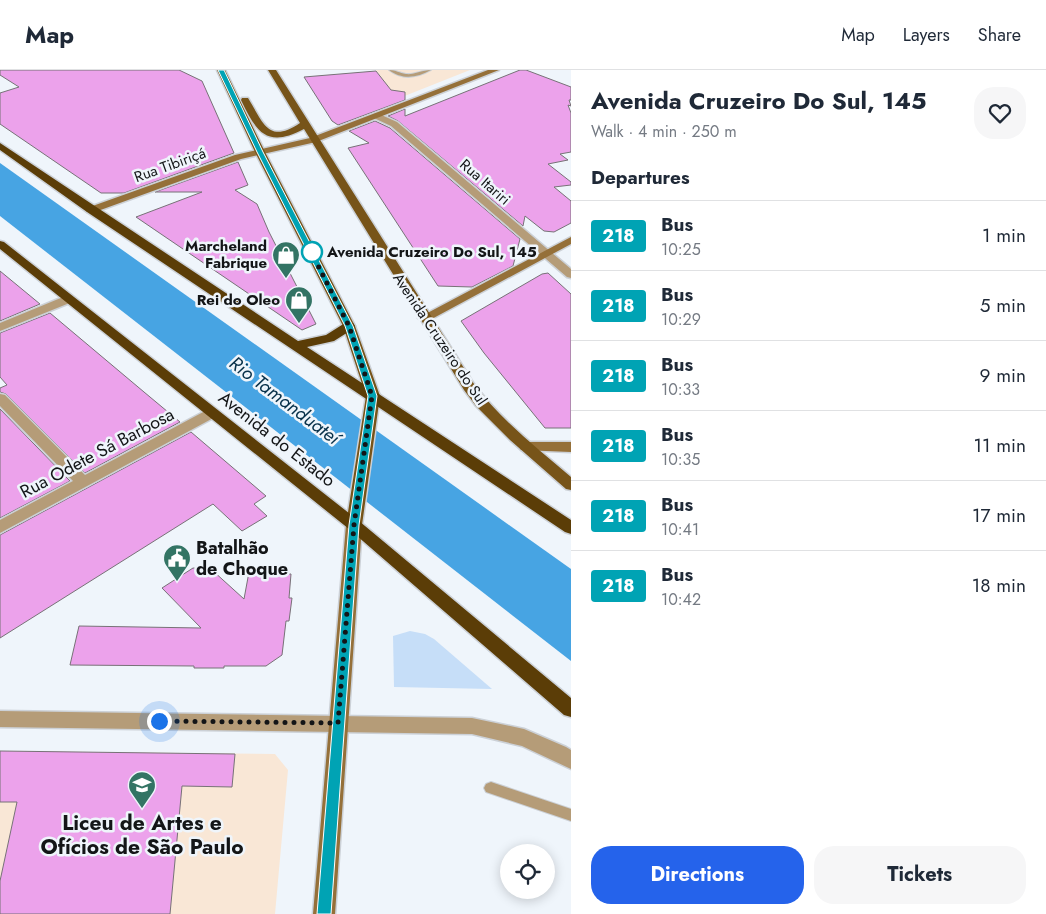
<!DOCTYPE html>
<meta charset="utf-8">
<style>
body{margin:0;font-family:Jost,sans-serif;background:#f6f6f7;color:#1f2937;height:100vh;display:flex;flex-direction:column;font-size:19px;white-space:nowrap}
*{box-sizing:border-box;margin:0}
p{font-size:16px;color:#747a83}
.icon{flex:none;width:28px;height:28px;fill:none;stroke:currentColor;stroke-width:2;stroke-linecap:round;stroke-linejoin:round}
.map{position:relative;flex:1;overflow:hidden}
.sheet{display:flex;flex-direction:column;background:#fff;width:475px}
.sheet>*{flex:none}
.badge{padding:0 10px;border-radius:4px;font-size:18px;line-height:32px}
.controls{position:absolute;left:500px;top:774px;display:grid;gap:10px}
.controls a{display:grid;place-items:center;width:55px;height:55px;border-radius:50%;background:#fff;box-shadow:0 2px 12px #0003;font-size:25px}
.you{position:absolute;width:25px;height:25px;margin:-12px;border:4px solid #fff;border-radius:50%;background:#1a73e8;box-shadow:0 0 0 8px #1a73e833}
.map>.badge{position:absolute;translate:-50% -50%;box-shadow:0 0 0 2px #fff}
h2{padding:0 20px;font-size:19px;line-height:45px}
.round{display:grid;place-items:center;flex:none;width:52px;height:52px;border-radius:20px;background:#f6f6f7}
.overview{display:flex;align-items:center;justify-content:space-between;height:85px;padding:0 20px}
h1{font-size:24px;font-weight:700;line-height:38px}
.primary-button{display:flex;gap:10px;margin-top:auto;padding:10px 20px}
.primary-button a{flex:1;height:58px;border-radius:20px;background:#2563eb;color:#fff;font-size:20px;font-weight:700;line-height:58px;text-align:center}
.primary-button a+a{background:#f6f6f7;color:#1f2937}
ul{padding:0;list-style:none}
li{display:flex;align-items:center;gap:15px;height:70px;padding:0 20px;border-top:1px solid #e0e1e3}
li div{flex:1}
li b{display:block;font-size:19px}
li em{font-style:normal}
li .badge{min-width:55px;font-weight:700;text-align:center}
header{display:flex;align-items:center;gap:30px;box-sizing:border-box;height:70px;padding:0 25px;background:#fff;border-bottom:1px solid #e0e1e3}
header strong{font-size:24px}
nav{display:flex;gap:28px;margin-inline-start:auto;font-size:18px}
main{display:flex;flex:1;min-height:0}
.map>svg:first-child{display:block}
.education{fill:#f9e7d6}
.green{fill:#c6def8}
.water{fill:#47a4e3}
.building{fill:#eca2eb;stroke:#777277}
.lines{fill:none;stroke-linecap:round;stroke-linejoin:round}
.lane-casing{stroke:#ccd1d7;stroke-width:2}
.street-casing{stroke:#ccd1d7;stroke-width:3}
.secondary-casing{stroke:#ccd1d7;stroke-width:3}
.primary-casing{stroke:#ccd1d7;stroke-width:3}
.highway-casing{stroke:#ccd1d7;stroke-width:3}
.lane{fill:#b59c78;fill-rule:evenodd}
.street{fill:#b59c78;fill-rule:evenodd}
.secondary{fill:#957039;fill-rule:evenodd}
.primary{fill:#775419;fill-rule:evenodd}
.highway{fill:#5b3d07;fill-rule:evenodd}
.line{fill:#00a3b4;stroke:#fff}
.walk{stroke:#131517;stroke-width:5;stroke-dasharray:0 9}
.stop-dot{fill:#fff;stroke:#00a3b4;stroke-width:2.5}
.labels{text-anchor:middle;stroke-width:5;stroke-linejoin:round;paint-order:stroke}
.far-street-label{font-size:15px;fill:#131517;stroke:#eff5fb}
.far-poi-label{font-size:15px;font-weight:bold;fill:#131517;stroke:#eff5fb;text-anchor:end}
.far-stop-label{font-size:15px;font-weight:bold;fill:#131517;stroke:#eff5fb;text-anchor:start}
.street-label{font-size:18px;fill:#131517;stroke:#eff5fb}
.poi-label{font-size:18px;font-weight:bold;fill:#131517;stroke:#eff5fb;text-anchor:start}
.water-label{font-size:19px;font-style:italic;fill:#08314a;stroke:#eff5fb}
.near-poi-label{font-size:21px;font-weight:bold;fill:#131517;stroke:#eff5fb}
</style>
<header>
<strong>Map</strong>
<nav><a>Map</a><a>Layers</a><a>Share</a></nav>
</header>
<main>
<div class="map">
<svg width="571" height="844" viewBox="0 0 571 844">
<rect width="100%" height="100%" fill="#eff5fb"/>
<path class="education" d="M376,0H470L392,31L356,25L318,29L316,26L390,20Z
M0,681L275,684L288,700L275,844H0Z"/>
<path class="green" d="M410,561L425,564L434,569L492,619L394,617L393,566Z"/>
<path class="water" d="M0,93L571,499V591L0,146Z"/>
<path class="building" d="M0,0H179L202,11L234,83L124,123H101L0,54V23L19,17L0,5Z
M520,0H526L571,17V30H569L571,36L568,35L571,43V82L560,84L568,90L548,94L571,112V115L554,117L571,131V153L554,162L544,161L525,146L523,156L398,51L388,46L405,39V46Z
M376,1L391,20L405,22V30L338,55L332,51L304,7Z
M375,51L390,58L520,169L513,196L472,217L438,216L348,78L369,73L349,61Z
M238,92L248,115L235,120L257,134L269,162L316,254L302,260L136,147L202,122H155Z
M0,201L40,234L0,251Z
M548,203L571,224V358H545L484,283L461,251L542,204Z
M50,243L144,322L180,352L85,403L6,324L0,322V318L7,315L0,307V263Z
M0,339L70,411L0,448Z
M191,362L266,426L254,434L267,446L242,461L213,434L0,568V465Z
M193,498L212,500L244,529L249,502L291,504L289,528H292L289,551H286L282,585L266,596H224V598H194V596L70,595L79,556L201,558L162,518Z
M0,681L235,684L232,717L182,716L170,844H0V811L17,732H0Z"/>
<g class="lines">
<g class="lane-casing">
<path id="lane" d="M389,0C396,0 399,3 406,4C414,5 422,0 431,0C417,8 402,10 389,0Z
M491,712L571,739V751L486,722L484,718L486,714Z"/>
</g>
<g class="street-casing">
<path id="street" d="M377,43L397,52L571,199V208L567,207L391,56L374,48V44Z
M68,225L72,226L74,229L72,232L0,261V253Z
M0,324L5,325L85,405L207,340H217L219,343L217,346L0,463V450L73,411L0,336Z
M0,641L472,648L524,659L566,677L571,680V699L522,676L472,664L0,657Z"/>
</g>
<g class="secondary-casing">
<path id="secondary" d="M488,0H499L316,72L241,89L95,142H87L86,140L87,138L235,85L310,68Z
M571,167V174L428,251L424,252L418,248Z
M526,372H571V382L521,380L519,377L521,374Z
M354,449L359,451L362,455L335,844H313L346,455L349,451Z"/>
</g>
<g class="primary-casing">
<path id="primary" d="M217,0H225L265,82L355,256L380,326L362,455L359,459L354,461L349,459L346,455L366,326L343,256L255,82Z
M268,0H276L474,314C501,350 537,378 571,407V420L566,419L510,370L476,336L464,320L304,59C266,79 256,61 241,30L242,28H248C263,52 268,75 300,53Z"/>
</g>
<g class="highway-casing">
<path id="highway" d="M0,73L298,271L326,265L345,253H353L355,256L353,259L334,271L307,277L571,450V464L565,462L87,142L0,80Z
M0,171L4,172L359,451L571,628V647L564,645L349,459L0,179Z"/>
</g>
<use href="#lane" class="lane"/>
<use href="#street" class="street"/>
<use href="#secondary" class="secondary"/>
<use href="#primary" class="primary"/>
<use href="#highway" class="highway"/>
</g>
<path class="line" d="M218,0H224L263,82L353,256L377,326L359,455L331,844H317L349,455L368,326L345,256L257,82Z"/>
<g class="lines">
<path class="walk" d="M159,651L338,653L354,455L372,326L349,256L308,176L312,182"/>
</g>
<defs>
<g id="shop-pin" transform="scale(1.4375)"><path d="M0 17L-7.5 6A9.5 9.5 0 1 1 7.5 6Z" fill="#337464" stroke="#eff5fb"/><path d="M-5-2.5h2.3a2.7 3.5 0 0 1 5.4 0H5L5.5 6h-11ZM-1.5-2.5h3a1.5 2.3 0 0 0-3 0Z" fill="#fff"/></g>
<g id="civic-pin" transform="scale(1.4375)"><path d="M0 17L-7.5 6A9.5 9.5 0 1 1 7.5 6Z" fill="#337464" stroke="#eff5fb"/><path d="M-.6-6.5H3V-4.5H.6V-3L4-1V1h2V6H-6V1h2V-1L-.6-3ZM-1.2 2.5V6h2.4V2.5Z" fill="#fff"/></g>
<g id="university-pin" transform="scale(1.4375)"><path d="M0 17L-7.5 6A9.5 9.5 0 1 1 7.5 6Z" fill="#337464" stroke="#eff5fb"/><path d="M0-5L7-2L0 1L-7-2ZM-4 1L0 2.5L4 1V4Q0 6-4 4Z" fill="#fff"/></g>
</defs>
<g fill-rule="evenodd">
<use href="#shop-pin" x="286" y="185"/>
<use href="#shop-pin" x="299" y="230"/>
<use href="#civic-pin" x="177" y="488"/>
<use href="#university-pin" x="142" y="715"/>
</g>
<circle class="stop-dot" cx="312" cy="182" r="10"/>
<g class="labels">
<g class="far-street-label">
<text transform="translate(170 95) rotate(-20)" y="5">Rua Tibiriçá</text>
<text transform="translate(485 112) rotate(41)" y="5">Rua Itariri</text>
<text transform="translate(440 269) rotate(56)" y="5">Avenida Cruzeiro do Sul</text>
</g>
<g class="far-poi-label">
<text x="267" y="181">Marcheland<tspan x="267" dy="17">Fabrique</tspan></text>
<text x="280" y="235">Rei do Oleo</text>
</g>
<g class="far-stop-label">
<text x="327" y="187">Avenida Cruzeiro Do Sul, 145</text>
</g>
<g class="street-label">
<text transform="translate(277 369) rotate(38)" y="6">Avenida do Estado</text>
<text transform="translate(97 383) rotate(-28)" y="6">Rua Odete Sá Barbosa</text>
</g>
<g class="poi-label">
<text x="196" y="484">Batalhão<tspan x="196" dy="21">de Choque</tspan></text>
</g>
<g class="water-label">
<text transform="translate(285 330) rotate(37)" y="7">Rio Tamanduateí</text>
</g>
<g class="near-poi-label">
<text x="142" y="760">Liceu de Artes e<tspan x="142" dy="24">Ofícios de São Paulo</tspan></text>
</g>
</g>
</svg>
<div class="controls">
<a><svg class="icon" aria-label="locate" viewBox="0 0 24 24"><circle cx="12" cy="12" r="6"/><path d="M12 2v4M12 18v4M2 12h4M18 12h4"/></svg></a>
</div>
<div class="you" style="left:159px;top:651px"></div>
</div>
<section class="sheet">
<div class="overview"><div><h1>Avenida Cruzeiro Do Sul, 145</h1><p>Walk · 4 min · 250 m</p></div><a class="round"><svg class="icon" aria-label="heart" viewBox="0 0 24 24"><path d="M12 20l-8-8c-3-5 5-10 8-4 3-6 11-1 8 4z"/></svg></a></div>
<h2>Departures</h2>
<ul>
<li><span class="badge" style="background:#00a3b4;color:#fff">218</span><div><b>Bus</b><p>10:25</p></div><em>1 min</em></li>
<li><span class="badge" style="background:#00a3b4;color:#fff">218</span><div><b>Bus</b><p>10:29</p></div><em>5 min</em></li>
<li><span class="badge" style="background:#00a3b4;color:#fff">218</span><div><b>Bus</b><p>10:33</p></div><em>9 min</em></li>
<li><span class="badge" style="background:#00a3b4;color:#fff">218</span><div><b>Bus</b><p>10:35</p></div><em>11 min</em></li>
<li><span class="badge" style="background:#00a3b4;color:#fff">218</span><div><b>Bus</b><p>10:41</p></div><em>17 min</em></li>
<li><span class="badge" style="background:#00a3b4;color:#fff">218</span><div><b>Bus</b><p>10:42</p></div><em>18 min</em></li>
</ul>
<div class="primary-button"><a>Directions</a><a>Tickets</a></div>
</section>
</main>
